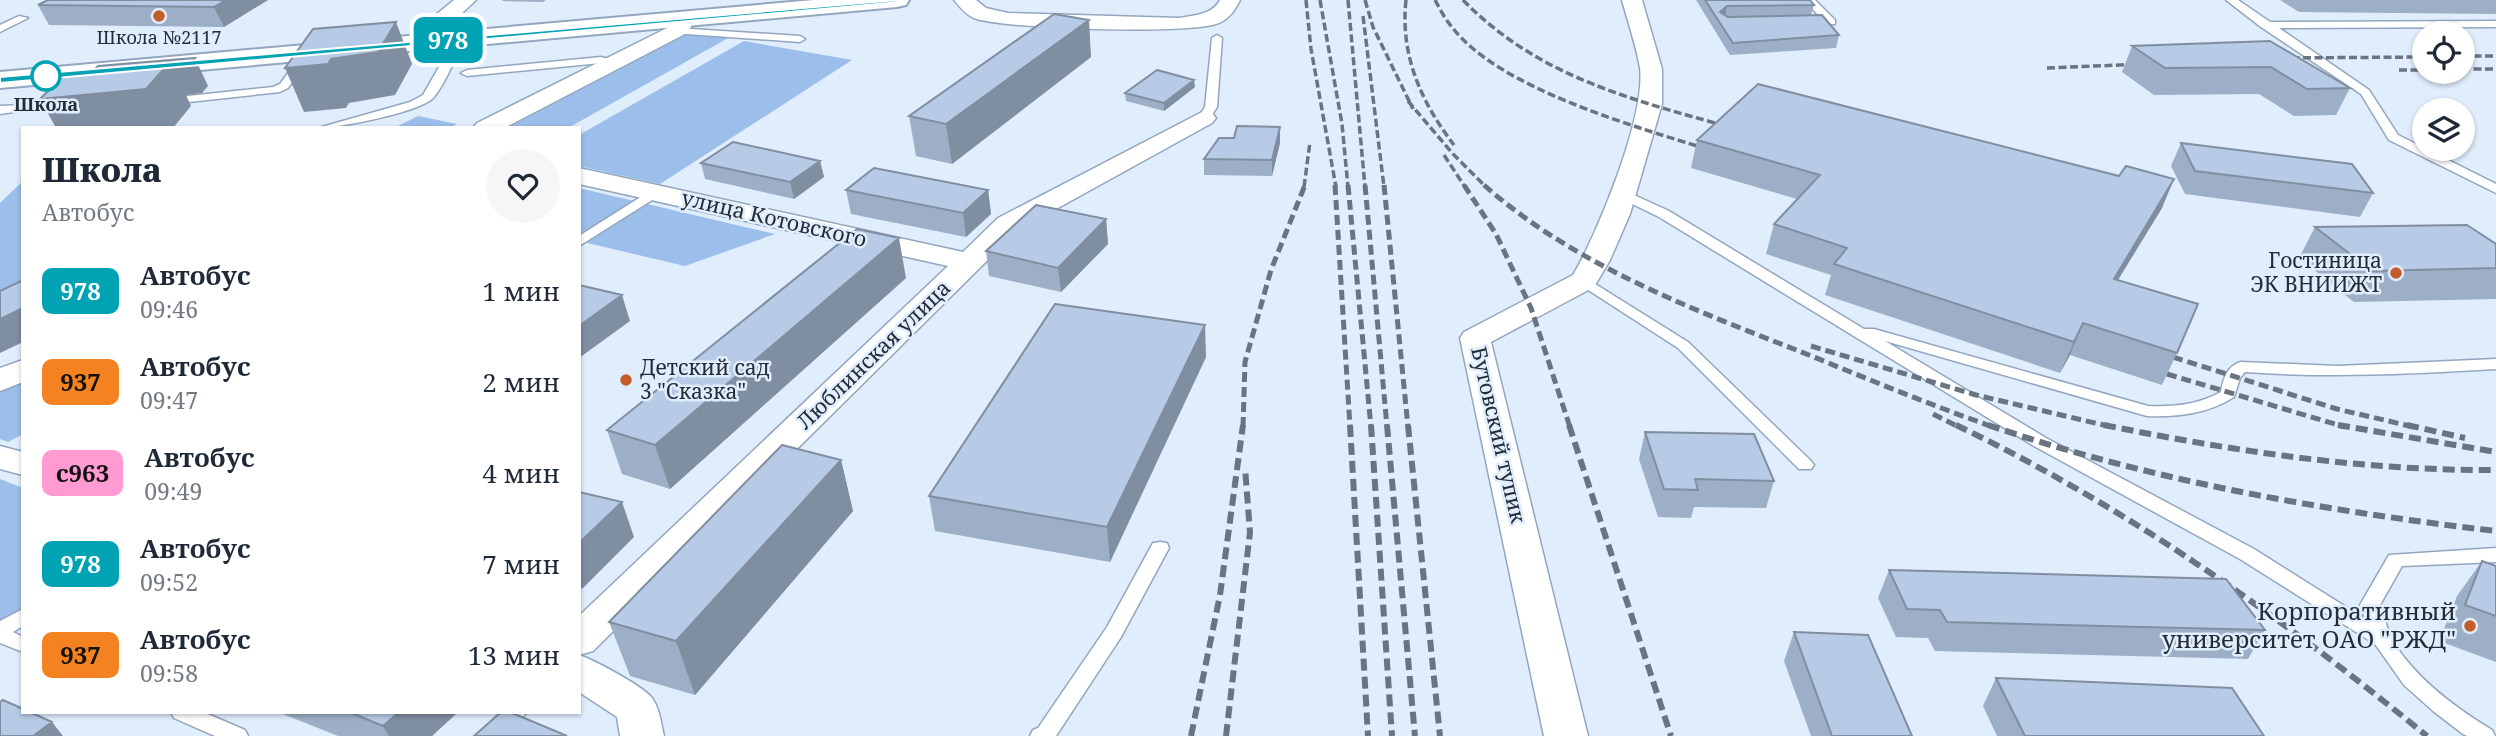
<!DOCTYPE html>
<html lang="ru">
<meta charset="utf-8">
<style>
body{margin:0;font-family:"Noto Serif",serif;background:#f6f6f7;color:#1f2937;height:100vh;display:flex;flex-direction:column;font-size:26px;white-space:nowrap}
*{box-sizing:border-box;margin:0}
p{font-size:23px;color:#747a83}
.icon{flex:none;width:38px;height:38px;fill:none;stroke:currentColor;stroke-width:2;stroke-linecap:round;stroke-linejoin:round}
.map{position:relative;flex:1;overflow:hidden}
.details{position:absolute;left:21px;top:126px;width:560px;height:588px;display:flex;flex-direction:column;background:#fff;border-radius:0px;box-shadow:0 2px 5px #0004}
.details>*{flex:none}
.badge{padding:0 14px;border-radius:10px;font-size:24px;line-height:46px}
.controls{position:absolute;left:2412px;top:21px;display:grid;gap:14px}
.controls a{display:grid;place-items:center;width:63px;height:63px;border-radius:50%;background:#fff;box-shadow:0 2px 5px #0004;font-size:35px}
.map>.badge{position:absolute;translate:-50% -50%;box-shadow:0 0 0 4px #fff}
.round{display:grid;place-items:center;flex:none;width:74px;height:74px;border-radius:37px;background:#f6f6f7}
.head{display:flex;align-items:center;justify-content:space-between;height:119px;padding:0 21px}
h1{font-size:33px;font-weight:800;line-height:52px}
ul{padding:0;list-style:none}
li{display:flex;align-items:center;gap:21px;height:91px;padding:0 21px}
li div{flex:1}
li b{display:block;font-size:26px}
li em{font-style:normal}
li .badge{min-width:77px;font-weight:700;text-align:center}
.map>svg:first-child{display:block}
.green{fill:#9cbeeb}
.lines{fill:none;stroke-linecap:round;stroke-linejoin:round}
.service-casing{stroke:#92a6bf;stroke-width:3}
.minor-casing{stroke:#92a6bf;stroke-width:3}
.secondary-casing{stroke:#92a6bf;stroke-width:4}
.service{fill:#fff;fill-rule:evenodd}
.minor{fill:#fff;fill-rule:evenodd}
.secondary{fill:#fff;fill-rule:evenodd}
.rail-far2{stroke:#6a7380;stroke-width:3.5;stroke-dasharray:8 3.5;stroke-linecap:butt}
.rail-far1{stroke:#6a7380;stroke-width:5;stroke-dasharray:10 5;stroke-linecap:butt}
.rail{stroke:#6a7380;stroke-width:6;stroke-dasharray:12 6;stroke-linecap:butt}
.wall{fill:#9dafc6}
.shaded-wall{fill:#808ea1}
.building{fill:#b7cbe6;stroke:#808ea1;stroke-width:2}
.line{fill:#00a3b4;stroke:#fff;stroke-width:2}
.poi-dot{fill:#c35e2b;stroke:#e0edfd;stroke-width:2.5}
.stop-dot{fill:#fff;stroke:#00a3b4;stroke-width:3.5}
.labels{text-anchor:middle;stroke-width:5;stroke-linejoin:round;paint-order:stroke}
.far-poi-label{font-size:18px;fill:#242c36;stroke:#e0edfd}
.far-stop-label{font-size:18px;font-weight:bold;fill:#242c36;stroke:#e0edfd}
.street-label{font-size:21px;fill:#242c36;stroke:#e0edfd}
.poi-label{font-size:21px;fill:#242c36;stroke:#e0edfd;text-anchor:end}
.near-poi-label{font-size:24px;fill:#242c36;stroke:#e0edfd;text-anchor:end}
</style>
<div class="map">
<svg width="2496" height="736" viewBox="0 0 2496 736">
<rect width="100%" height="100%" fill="#e0edfd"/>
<path class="green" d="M677,33L730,37L568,128H495Z
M744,41L852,60L660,184L579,166V135Z
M418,116L457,124L450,128H394Z
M23,181V285L0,296V203Z
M579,188L775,234L685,266L579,241Z
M23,379V434L8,442L0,439V391Z
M0,479L23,488V612L0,627Z"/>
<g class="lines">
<g class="service-casing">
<path id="service" d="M1804,0H1815L1835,20V24H1804V20L1822,19Z
M2226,0H2238L2270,22L2496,21V27L2279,28L2369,90L2398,135L2496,184V193L2389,140L2361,94L2261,27Z
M19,16L28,18L0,32V25Z
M676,28L800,36L805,39L800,42L672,33L671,31Z
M1217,35L1222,38L1217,107L1208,121L1204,122L1198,118L1205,107L1212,38Z
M460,36L465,39C455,57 447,81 434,97C422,112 338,128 318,128L410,102L423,95L455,39Z
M601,57L619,62L614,65L601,63L467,76L461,73L467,70Z
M297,61L306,63L288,88L280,92L189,102L169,108L163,105L188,96L273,87L280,84Z
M23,105L27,106V110L0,114V106Z
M655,188L660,189V195L579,246V236Z
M1623,190L1669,211L1864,329H1874L2148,406C2174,407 2197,405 2221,392C2223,379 2227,366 2241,362L2338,366L2496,359V369C2412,374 2329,378 2245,372L2240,378L2234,397C2207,414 2178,417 2147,416L1885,341L2046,438L2254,549L2365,619L2360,605L2389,555L2496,548V562L2402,566L2380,605C2385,619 2388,634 2396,646C2419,681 2456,708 2492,730L2495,736H2467L2463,734L2433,711L2404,685L2375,644L2240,559L2034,446L1659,217L1618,197L1616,194Z
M1584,277L1688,342L1811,461L1814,465L1811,469H1799L1678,348L1579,284L1577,281L1579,278Z
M1160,542L1167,543L1169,548L1121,637L1056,736H1030L1033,730L1038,728L1107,627L1153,543Z
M23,609V626L13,632L23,637V652L0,643V621Z
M171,712H203L245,730L248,736H215L174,718Z
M503,712H527L506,736H481Z"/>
</g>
<g class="minor-casing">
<path id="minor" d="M454,0H476L425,48H409L406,43L415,32Z
M954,0H976L986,8L1008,13L1179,18C1195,15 1212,15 1220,0H1240C1235,10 1230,18 1219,23C1193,35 1001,29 974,18C966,15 959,6 954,0Z
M1622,0H1642L1662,69V104L1630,214L1610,260L1594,287L1491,342L1588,736H1544L1460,338L1464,332L1573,275C1598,233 1646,115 1640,68C1636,45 1628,22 1622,0Z
M682,13L689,15L692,19L691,27L683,35L504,128H473L477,123L669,27L675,15Z
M1204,111L1212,113L1216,118L1212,123L1018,230L593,651L579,655V616L948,266L579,184V168L963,252L998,218Z
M23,360V382L0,391V368Z
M0,446L23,452V475L0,469Z
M579,655C594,660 643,686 652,698C660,709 661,724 664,736H620L617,717L579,692Z"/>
</g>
<g class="secondary-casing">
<path id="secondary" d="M814,0H909L906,5L897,7L0,88V72Z"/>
</g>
<use href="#service" class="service"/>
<use href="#minor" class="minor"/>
<use href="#secondary" class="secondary"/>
<path class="rail-far2" d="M1306,0L1311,49L1336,187
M1320,0L1342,124L1348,187
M1348,0L1365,187
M1365,0L1373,27L1413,109
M1406,0C1400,55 1421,102 1454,145
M1435,0C1440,9 1445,19 1452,27C1499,89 1637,127 1710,150
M1463,0C1538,77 1633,100 1733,128
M1363,16L1384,187
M2462,56H2496
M2280,58L2424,57
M2047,68L2144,64
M2462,69H2496
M2399,70H2424
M1408,101L1453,154L1486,187
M1444,155L1465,187
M1304,187L1310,142"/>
<path class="rail-far1" d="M1335,185L1350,427
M1348,185L1371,427
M1365,185L1387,427
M1384,185L1408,427
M1464,185L1496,234L1531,308L1570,427
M1484,185C1575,266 1697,311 1809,355C1870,380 1931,405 1993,427
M1811,346L1976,395L2112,427
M2173,357L2337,409L2414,427
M2167,374L2345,427
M1933,414L1959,427
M1243,427L1245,362L1271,270L1305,185"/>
<path class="rail" d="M1350,425L1368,736
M1371,425L1392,736
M1387,425L1415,736
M1408,425L1440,736
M1569,425L1671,736
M1956,425C2127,507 2280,616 2427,736
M1988,425C2152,481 2324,511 2496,531
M2104,425C2233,451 2364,471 2496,470
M2338,425L2496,452
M2407,425L2465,438
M1191,736L1220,595L1243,425
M1226,736L1250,532L1245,468"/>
</g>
<path class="wall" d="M268,0L224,27L49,25L38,5Z
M502,0H546L543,2L503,1Z
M1696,0H1810L1814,5L1811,15L1839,35L1836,48L1730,55Z
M2280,0H2496V14L2299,12Z
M2270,41L2350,88L2336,115L2294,116L2259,94L2154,95L2122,72L2132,46Z
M1091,57L952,164L916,156L909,116Z
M1195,87L1164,111L1126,101L1125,93Z
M1280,127V143L1272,176L1204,175V159L1234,138Z
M1697,140L2162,208L2118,280L2177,353L2162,385L2070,355L2060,373L1825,295L1831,275L1766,254L1774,224L1797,199L1691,168Z
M2181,143L2373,193L2360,217L2185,194L2171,166Z
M820,161L824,177L794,199L705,179L701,163Z
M846,190H988L991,214L966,237L851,214Z
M1106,219L1108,244L1061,292L989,276L986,251Z
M2315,227L2496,244V299L2354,302L2299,258Z
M906,278L670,489L622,474L607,430Z
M1206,357L1110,562L935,531L929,496Z
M1645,432L1774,481L1766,508L1694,507L1691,518L1658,517L1639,459Z
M841,460L853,511L695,695L630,676L609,622Z
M2482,561L2496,566V662L2439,641L2457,596Z
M1889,570L2265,630L2248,659L1935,651L1928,638L1896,637L1878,598Z
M1794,632L1912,736H1811L1784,661Z
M1996,678L2264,736H1997L1983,706Z
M278,712H458L432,736H338Z"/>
<path class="shaded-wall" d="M226,0H268L224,27L214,7Z
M1727,6L1725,17L1720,12Z
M1089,20L1091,57L952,164L946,124Z
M396,22L412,64L395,95L349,103L346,108L304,112L285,68Z
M195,58L208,86L202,93L186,95L191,106L173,128H56L40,99L170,62Z
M1194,80L1195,87L1164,111V103Z
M1280,127V143L1272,176V160Z
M820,161L824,177L794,199L790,182Z
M2174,179L2162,208L2100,309L2114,279Z
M988,190L991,214L966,237L963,213Z
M1106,219L1108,244L1061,292L1058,268Z
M899,238L906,278L670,489L655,445Z
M622,295L630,321L579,358V326Z
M23,308V342L0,353V319Z
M2083,323L2070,355L2060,373L2074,342Z
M1205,325L1206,357L1110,562L1107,527Z
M841,460L853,511L695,695L676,641Z
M622,502L634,537L582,589L579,584V543Z
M399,712H458L432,736H389L383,726Z
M52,722L63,736H33Z"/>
<path class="building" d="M48,0H226L214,7L38,5Z
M1705,0H1810L1814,5L1727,6L1720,12L1728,17L1822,15L1839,35L1733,43Z
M1054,14L1089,20L946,124L909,116Z
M396,22L378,52L331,59L328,64L285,68L313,29Z
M2270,41L2350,88L2307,89L2271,67L2165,68L2132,46Z
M195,58L189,65L172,67L170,62L92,72L98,66Z
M170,62L146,89L40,99L64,75Z
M1157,70L1194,80L1164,103L1125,93Z
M1758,84L2119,176L2126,166L2174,179L2114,279L2198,304L2177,353L2083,323L2074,342L1834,264L1847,248L1774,224L1820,175L1697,140Z
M1237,126L1280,127L1272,160L1204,159L1219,138H1234Z
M733,142L820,161L790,182L701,163Z
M2181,143L2352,164L2373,193L2195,171Z
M874,168L988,190L963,213L846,190Z
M1036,205L1106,219L1058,268L986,251Z
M2467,225L2496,244V268L2372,271L2315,227Z
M857,229L899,238L655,445L607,430Z
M23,280V308L0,319V291Z
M579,285L622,295L579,326Z
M1055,304L1205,325L1107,527L929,496Z
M1645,432L1754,434L1774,481L1695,479L1698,490L1664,489Z
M782,445L841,460L676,641L609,622Z
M579,492L622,502L579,543Z
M2482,561L2496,566V616L2465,605Z
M1889,570L2226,579L2265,630L1947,622L1940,610L1907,609Z
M1794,632L1868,635L1912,736H1832Z
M1996,678L2232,688L2264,736H2025Z
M3,700L23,709V712H30L52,722L33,736H0V702Z
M349,712H399L383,726Z
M501,712H510L567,736H474Z"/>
<path class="line" d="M897,0L900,2L0,83V77Z"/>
<g class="poi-dot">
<circle cx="159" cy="16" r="7"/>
<circle cx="2396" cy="273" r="7"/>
<circle cx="626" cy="380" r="7"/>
<circle cx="2470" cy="626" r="7"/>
</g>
<circle class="stop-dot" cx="46" cy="76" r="14"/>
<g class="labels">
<g class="far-poi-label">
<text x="159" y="44">Школа №2117</text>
</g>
<g class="far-stop-label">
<text x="46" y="111">Школа</text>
</g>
<g class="street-label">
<text transform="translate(774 219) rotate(13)" y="7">улица Котовского</text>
<text transform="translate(874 355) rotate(-44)" y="7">Люблинская улица</text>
<text transform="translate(1498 435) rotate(77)" y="7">Бутовский тупик</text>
</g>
<g class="poi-label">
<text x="2382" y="268">Гостиница<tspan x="2382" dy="24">ЭК ВНИИЖТ</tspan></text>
<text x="640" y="375" text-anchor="start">Детский сад<tspan x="640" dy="24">3 "Сказка"</tspan></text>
</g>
<g class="near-poi-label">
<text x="2456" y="620">Корпоративный<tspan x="2456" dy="28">университет ОАО "РЖД"</tspan></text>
</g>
</g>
</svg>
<div class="controls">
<a><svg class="icon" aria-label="locate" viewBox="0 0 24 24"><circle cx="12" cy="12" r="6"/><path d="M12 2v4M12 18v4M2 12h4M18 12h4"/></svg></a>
<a><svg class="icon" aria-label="layers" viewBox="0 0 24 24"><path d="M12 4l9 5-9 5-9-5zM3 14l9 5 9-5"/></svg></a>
</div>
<b class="badge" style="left:448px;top:40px;background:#00a3b4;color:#fff">978</b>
<section class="details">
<div class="head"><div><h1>Школа</h1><p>Автобус</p></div><a class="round"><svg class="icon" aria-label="heart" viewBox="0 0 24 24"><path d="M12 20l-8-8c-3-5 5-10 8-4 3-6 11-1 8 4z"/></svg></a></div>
<ul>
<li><span class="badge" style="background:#00a3b4;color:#fff">978</span><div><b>Автобус</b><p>09:46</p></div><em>1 мин</em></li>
<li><span class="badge" style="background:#f58220;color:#111">937</span><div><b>Автобус</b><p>09:47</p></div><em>2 мин</em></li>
<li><span class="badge" style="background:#ff9ad2;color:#111">с963</span><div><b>Автобус</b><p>09:49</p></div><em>4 мин</em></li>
<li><span class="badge" style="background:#00a3b4;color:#fff">978</span><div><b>Автобус</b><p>09:52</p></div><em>7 мин</em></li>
<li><span class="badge" style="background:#f58220;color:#111">937</span><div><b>Автобус</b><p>09:58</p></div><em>13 мин</em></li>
</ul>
</section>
</div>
